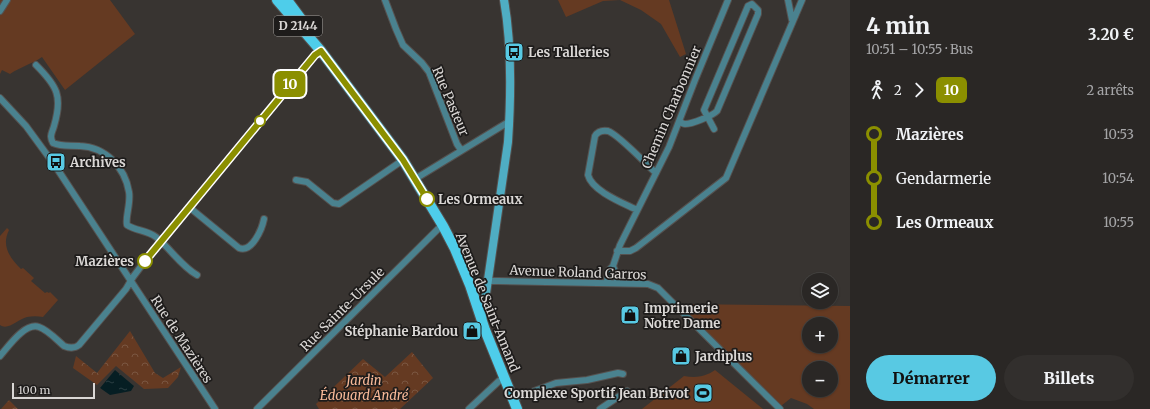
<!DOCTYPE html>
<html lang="fr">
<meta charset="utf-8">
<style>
body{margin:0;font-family:Merriweather,serif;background:#322f2d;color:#f1f3f6;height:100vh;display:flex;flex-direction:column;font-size:15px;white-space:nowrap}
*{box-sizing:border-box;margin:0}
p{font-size:13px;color:#a5a5a7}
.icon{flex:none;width:22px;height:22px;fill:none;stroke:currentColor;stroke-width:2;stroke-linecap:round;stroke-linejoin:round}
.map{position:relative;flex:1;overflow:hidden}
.panel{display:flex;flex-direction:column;background:#2a2725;width:300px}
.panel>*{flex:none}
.badge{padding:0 8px;border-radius:6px;font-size:14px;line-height:26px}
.fabs{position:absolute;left:802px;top:273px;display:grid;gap:8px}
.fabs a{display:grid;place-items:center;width:36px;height:36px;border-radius:50%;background:#2a2725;box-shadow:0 1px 3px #0004,0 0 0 1px #464442;font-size:20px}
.scale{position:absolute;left:12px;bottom:10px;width:83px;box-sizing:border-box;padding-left:4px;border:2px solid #dad7d5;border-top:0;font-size:11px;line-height:14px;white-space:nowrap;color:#dad7d5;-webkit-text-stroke:3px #1e1c1b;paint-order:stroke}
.map>.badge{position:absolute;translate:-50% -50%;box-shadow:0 0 0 2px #fff}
.legs{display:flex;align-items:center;gap:6px;height:44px;padding:0 16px;font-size:13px}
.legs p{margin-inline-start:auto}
.headline{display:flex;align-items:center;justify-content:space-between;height:68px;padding:0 16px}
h1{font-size:22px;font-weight:800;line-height:30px}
.cta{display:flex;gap:8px;margin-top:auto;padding:8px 16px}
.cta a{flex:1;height:46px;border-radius:24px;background:#58c9e3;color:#111;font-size:16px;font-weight:800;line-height:46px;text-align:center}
.cta a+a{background:#322f2d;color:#f1f3f6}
ul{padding:0 16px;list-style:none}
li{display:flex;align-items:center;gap:14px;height:44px;font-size:15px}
li i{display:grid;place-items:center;width:6px;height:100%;margin:0 5px;background:currentColor}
li i::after{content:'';width:10px;height:10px;margin:-5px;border:3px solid;border-radius:50%;background:#2a2725}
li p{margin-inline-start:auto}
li:first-child i{background:linear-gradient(#0000 50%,currentColor 0)}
li:last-child i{background:linear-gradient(currentColor 50%,#0000 0)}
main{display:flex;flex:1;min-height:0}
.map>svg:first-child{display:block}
.green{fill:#653a22;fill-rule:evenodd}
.forest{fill:url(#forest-crowns)}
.water{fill:url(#water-ripples)}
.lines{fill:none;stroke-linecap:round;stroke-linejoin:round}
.minor-casing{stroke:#55514f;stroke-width:8}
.secondary-casing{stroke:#55514f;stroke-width:10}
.primary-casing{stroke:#55514f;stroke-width:12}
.minor{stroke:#4a828f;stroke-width:6}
.secondary{stroke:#4fadc3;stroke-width:8}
.primary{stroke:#4ecdea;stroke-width:10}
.line-1-casing{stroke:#fff;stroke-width:9}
.line-1{stroke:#8b8f00;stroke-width:6}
.stop-1-dot{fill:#fff;stroke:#8b8f00;stroke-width:2}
.labels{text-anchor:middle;stroke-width:3.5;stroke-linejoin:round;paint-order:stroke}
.shield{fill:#1e1c1b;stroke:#a29f9d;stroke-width:1}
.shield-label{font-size:12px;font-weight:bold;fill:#dad7d5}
.poi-label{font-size:13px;font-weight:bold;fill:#dad7d5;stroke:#1e1c1b;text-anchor:start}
.street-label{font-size:13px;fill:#dad7d5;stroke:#1e1c1b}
.stop-label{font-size:13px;font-weight:bold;fill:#dad7d5;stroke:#1e1c1b;text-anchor:start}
.park-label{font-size:13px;font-style:italic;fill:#f8b998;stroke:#1e1c1b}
</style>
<main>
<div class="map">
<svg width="850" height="409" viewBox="0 0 850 409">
<defs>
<pattern id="forest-crowns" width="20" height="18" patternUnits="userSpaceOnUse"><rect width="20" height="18" fill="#653a22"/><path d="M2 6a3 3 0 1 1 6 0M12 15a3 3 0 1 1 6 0" fill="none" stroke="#7a5641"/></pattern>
<pattern id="water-ripples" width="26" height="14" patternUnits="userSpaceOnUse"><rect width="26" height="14" fill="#061e23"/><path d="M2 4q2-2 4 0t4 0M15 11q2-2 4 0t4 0" fill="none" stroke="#2a3e42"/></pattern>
</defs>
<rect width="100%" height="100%" fill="#383431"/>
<path class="green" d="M0,0H110L135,34L65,90L42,57C32,64 20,67 10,74L2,70L0,74Z
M558,0H669L686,54L680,57L661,24L641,10L620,0L603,1L566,17Z
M7,228L9,230C1,246 10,258 21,269L23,268L34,278L31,281L45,293L47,292L49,293L50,292L58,300L43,317C38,316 32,316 27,317C18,319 8,331 0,325V236Z
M679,304L850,306V409H814L807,404L791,398L781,406ZM809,324H831V346H809ZM809,368H831V390H809Z
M715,370L763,409H642L684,376C696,378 705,377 715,370Z"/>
<path class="forest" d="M130,331L155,373L163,378L181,367L178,377L168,388L144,389L116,366L97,385L73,368L76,356L97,373Z
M412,352L433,378L400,409H319L316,404L363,359L385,377Z
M9,400L18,409H1Z"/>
<path class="water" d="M115,370L134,386L131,391L110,395L100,388Z"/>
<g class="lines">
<g class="minor-casing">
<path id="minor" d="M385,0L396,29L403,45L422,63L429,72L457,144L461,150
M788,0L792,20
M0,11L7,0
M36,65C57,86 63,96 54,126C52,133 49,136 53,143C62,147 70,145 80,146C105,147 125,167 129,192C131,203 125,218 127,225C136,231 147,230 156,237C170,248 181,266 197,275
M0,98L26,126L56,167L215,409
M679,122C681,122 683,124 685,124C692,124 712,116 717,111L758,14V10L752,4L748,6L704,110L714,129
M415,179L510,121
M296,180L307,182L333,203L339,204L403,160
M189,207L239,248C252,253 262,229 264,219
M637,210C623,203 592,191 588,175L595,136C598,131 602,130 608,131C618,134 647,165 656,173
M617,251H630L636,248L726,178L802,0
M613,266L617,276V283
M607,283L608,271L613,266L620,245L669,147L695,80L728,0
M470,285L489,281H498L648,284L658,288L667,297L780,409
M0,356C8,347 25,322 39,327C48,330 57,340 64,346C69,348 74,349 79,345L126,289L133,277L145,261L315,55L321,51
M513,399L556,383L587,380L618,373L623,374
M257,409L438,229L443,226
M469,409L499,381L504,379
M600,409L627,391"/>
</g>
<g class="secondary-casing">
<path id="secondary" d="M482,321L508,142C511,97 512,45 504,0"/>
</g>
<g class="primary-casing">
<path id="primary" d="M277,0L321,51L388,140L403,160L443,226L455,249L470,285L485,330L517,409
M287,0L310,31"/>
</g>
<use href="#minor" class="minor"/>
<use href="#secondary" class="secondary"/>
<use href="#primary" class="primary"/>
</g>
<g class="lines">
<g class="line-1-casing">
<path id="line-1" d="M145,261L315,55L321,51L403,160L427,199"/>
</g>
<use href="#line-1" class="line-1"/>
</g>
<defs>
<g id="bus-square" transform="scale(1)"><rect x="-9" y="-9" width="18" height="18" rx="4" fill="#58c9e3" stroke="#1e1c1b"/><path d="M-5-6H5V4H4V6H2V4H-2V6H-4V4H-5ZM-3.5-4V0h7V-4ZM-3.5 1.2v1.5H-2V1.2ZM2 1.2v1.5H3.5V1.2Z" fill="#111"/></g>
<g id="shop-square" transform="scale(1)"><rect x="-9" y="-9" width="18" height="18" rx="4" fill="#58c9e3" stroke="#1e1c1b"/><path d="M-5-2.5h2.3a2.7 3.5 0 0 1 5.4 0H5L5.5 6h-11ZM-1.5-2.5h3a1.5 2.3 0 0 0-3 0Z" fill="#111"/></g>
<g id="stadium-square" transform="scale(1)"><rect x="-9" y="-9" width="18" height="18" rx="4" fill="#58c9e3" stroke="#1e1c1b"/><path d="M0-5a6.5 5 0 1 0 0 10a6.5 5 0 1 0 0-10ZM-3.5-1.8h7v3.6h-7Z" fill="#111"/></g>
</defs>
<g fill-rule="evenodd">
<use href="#bus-square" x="514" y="52"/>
<use href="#bus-square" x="56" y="162"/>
<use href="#shop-square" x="630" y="315"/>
<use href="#shop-square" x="472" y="331"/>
<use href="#shop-square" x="681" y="356"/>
<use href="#stadium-square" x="703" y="393"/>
</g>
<g class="stop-1-dot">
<circle cx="260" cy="121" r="5"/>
<circle cx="427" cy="199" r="7"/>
<circle cx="145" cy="261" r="7"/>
</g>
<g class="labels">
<rect class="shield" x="274" y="16" width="48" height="20" rx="3"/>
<g class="shield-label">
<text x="298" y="30">D 2144</text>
</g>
<g class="poi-label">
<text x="528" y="57">Les Talleries</text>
<text x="70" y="167">Archives</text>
<text x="644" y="313">Imprimerie<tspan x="644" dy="15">Notre Dame</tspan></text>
<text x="458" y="336" text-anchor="end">Stéphanie Bardou</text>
<text x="695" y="361">Jardiplus</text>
<text x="689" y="398" text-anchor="end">Complexe Sportif Jean Brivot</text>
</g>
<g class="street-label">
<text transform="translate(451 101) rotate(67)" y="5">Rue Pasteur</text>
<text transform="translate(671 107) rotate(-67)" y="5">Chemin Charbonnier</text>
<text transform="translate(578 272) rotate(2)" y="5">Avenue Roland Garros</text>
<text transform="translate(488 302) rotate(68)" y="5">Avenue de Saint-Amand</text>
<text transform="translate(342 309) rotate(-45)" y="5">Rue Sainte-Ursule</text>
<text transform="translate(182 339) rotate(57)" y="5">Rue de Mazières</text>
</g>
<g class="stop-label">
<text x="438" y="204">Les Ormeaux</text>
<text x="134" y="266" text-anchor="end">Mazières</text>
</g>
<g class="park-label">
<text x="364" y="385">Jardin<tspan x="364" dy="15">Édouard André</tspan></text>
</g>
</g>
</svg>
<div class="fabs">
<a><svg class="icon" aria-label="layers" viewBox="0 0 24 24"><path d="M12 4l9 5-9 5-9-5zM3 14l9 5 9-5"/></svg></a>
<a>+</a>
<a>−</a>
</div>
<div class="scale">100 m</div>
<b class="badge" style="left:290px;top:84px;background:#8b8f00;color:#fff">10</b>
</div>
<section class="panel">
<div class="headline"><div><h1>4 min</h1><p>10:51 – 10:55 · Bus</p></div><b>3.20 €</b></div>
<div class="legs"><svg class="icon" aria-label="walk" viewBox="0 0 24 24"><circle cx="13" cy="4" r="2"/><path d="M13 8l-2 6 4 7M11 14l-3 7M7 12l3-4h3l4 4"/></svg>2<svg class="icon" aria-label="forward" viewBox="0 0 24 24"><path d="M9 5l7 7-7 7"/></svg><b class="badge" style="background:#8b8f00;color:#fff">10</b><p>2 arrêts</p></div>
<ul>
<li><i style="color:#8b8f00"></i><b>Mazières</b><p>10:53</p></li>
<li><i style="color:#8b8f00"></i><span>Gendarmerie</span><p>10:54</p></li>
<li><i style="color:#8b8f00"></i><b>Les Ormeaux</b><p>10:55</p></li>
</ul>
<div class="cta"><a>Démarrer</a><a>Billets</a></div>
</section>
</main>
